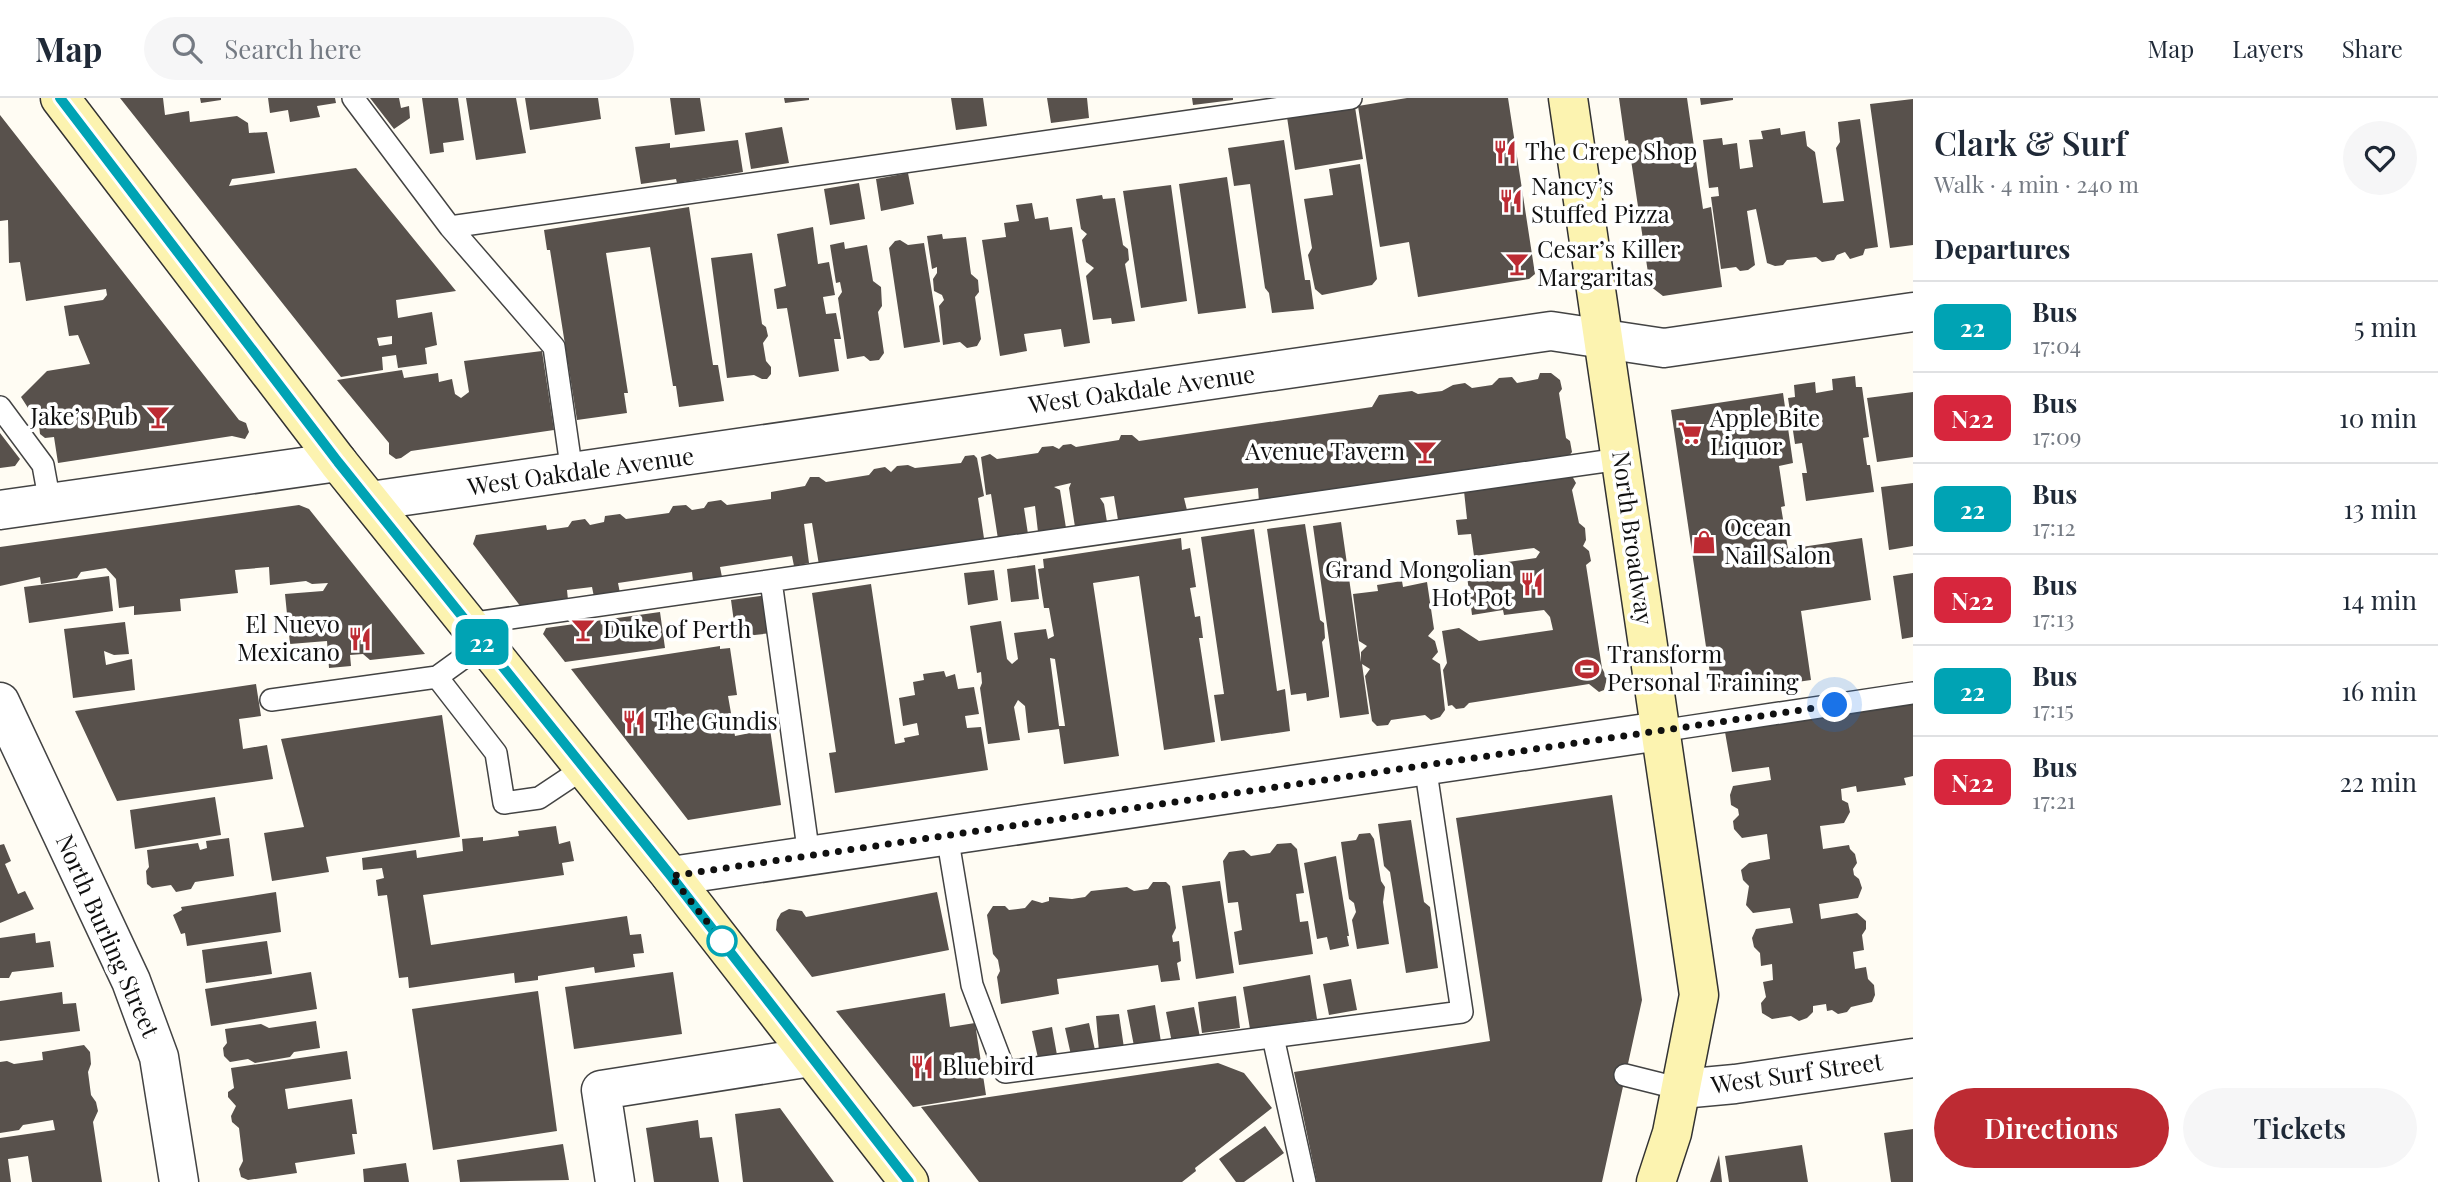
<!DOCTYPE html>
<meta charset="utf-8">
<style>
body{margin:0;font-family:"Playfair Display",serif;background:#f6f6f7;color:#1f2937;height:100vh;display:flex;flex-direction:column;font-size:26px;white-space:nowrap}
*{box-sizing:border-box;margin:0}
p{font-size:23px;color:#747a83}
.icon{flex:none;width:38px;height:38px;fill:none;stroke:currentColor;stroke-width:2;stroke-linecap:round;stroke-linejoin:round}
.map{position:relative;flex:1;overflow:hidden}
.sheet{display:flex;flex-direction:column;background:#fff;width:525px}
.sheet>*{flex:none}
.badge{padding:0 14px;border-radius:10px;font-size:24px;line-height:46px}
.you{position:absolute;width:35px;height:35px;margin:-18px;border:5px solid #fff;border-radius:50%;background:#1a73e8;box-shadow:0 0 0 10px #1a73e833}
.map>.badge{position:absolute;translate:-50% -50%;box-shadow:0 0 0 4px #fff}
h2{padding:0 21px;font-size:26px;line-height:63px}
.round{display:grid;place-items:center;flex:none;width:74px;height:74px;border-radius:37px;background:#f6f6f7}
.headline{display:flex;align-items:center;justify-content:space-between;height:119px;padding:0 21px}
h1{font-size:33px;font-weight:600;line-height:52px}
.primary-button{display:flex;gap:14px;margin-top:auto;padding:14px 21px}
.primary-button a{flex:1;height:80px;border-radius:42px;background:#bd2b33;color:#fff;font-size:28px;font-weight:600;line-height:80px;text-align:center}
.primary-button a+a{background:#f6f6f7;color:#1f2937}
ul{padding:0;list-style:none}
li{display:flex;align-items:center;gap:21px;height:91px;padding:0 21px;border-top:2px solid #e0e1e3}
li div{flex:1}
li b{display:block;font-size:26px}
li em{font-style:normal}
li .badge{min-width:77px;font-weight:700;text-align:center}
header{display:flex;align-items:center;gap:42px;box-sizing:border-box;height:98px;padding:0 35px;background:#fff;border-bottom:2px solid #e0e1e3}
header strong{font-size:33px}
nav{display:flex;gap:38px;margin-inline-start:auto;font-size:24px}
.search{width:490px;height:63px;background:#f6f6f7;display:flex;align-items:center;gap:18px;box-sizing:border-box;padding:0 24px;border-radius:38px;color:#747a83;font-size:26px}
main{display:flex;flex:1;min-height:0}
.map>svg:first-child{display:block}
.building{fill:#58514c;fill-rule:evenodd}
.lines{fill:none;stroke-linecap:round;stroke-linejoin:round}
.lane-casing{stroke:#434343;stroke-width:24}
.street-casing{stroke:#434343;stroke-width:41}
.secondary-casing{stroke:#323232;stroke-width:41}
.lane{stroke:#fff;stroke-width:21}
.street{stroke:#fff;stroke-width:38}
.secondary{stroke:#fcf3b0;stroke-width:38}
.line-casing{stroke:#fff;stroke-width:16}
.line{stroke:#00a3b4;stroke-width:10}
.walk{stroke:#101010;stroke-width:7;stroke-dasharray:0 12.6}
.stop-dot{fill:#fff;stroke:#00a3b4;stroke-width:3.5}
.labels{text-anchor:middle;stroke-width:7;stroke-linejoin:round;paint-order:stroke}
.poi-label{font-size:24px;fill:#101010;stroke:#fff;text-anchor:start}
.street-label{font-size:24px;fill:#101010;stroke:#fff}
</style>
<header>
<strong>Map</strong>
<div class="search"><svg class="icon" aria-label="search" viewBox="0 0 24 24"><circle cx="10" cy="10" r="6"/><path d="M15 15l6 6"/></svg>Search here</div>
<nav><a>Map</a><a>Layers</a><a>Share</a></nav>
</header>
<main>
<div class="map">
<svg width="1913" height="1084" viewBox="0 0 1913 1084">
<rect width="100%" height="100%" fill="#fffcf3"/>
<path class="building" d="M120,0H163L165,17L189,13L190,24L237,18L248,25L249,35L267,34L275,75L232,81L229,88L356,70L456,193L396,202L398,220L432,214L437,247L425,250L427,266L398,270L396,257L382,259L383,272L341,279ZM392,238V246L379,248L377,240Z
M200,0H221V2L201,5Z
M268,0H335L336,5L317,8L320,19L290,24L288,12L270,15Z
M370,0H399L401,10L409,8L410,20L394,31Z
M422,0H458L464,42L443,45L444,54L430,56Z
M466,0H516L526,55L476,62Z
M525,0H598L601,21L530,32Z
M670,0H700L705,33L675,37Z
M784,0H809V2L785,5Z
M951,0H983L987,28L956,32Z
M1047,0H1087L1089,20L1051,25Z
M1192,0H1233V2L1193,7Z
M1407,0H1508L1535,176L1529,181L1418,199L1409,144L1380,149L1358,8Z
M1619,0H1687L1703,111L1711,109L1722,189L1663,198L1650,188L1628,42L1625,43Z
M1700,0H1733V2L1701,7Z
M1913,1V147L1890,150L1870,6Z
M1355,9L1363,61L1295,72L1287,19Z
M0,17L239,322L246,325L249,334L245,341L232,338L58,365L54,339L45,340L40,336L39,327L21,299L47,273L90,266L78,237L69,238L64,208L103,202L107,197L106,191L26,203L20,164L9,165L8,122L0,123Z
M1860,21L1878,149L1865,151L1863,157L1850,161L1845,154L1837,157L1834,162L1822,164L1816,159L1787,162L1783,167L1775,168L1767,165L1756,111L1747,113L1755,167L1748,172L1740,173L1736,169L1721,171L1711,99L1719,98L1718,89L1709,90L1703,42L1722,40L1723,47L1737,45L1740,71L1753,69L1749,42L1763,41L1761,33L1780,30L1781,37L1805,33L1807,48L1815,54L1823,105L1844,103L1836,50L1840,44L1838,24Z
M782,29L789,65L751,71L745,35Z
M738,42L743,74L677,85L676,81L641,86L635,49L670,45V50Z
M1284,42L1305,182H1310L1314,211L1272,215L1269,195L1265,190L1250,86L1234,88L1228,50Z
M1360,66L1377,181L1372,187L1322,197L1315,191L1308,157L1312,150L1304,101L1333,97L1329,71Z
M908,75L914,106L881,113L876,81Z
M1227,79L1246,210L1198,216L1179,86Z
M859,85L865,121L830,127L824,91Z
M1171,87L1187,203L1141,210L1123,93Z
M1102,97L1103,101L1115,100L1123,147L1128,151L1129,162L1125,166L1135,223L1112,226L1111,220L1093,222L1086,178L1094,170L1086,164L1082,142L1087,136L1081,131L1076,101Z
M1032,105L1035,121L1048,119L1050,132L1072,129L1090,245L1064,249L1061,231L1024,236L1027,253L1000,258L982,142L1006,139L1004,125L1019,123L1016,107Z
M689,109L713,267H718L724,303L679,309L676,288H673L650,149L606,155L628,295H624L627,315L577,322L550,152H547L544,132Z
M813,129L818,166L829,164L835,197L823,199L826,216L836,215L841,241H834L839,273L799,279L787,210L777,211L774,191L786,188L777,136Z
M942,136L943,141L966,139L971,176L978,182L979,194L975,199L981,241L977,248L967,250L960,244L943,247L939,208L944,202L942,197L934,193L933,181L937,175V169L932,171L927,138Z
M900,142L908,147L924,145L940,244L904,250L889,150L895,143Z
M844,144L845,151L867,147L873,183L881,189L882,208L878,214L884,255L879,262L870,263L864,258L847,261L838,200L842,194L840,184L836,185L830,147Z
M752,155L762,226L766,229L768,238L763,245L766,263L771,269V276L767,281H762L754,277L727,280L711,160Z
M542,253L554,332L411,353L401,360L396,361L389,356V345L337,282L402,272L404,280L438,275L439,284L452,281L455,296L461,300L469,294L464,263Z
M1540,275H1551L1560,282L1562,291L1559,295L1566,340L1570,343L1572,354L1566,362L1554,363L1549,360L1528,363L1525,368L1509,365L1259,404L1258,390L1184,400L1187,412L1118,422L1114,398L1100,400L1104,406L1107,424L1075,429L1069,390L1071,385L1054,389L1060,392L1066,430L1038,434L1035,408L1024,410L1028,436L998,441L991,396L986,397L981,359L990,356L997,361L1038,355L1042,349L1053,348L1059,351L1063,347L1071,346L1076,349L1119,342L1121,337H1132L1139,343L1372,309L1379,297L1412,293L1418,296L1442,293L1453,287L1465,285L1472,290L1492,287L1499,280L1512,279L1517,285L1538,281Z
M1855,278L1856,289H1862L1869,339L1863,340L1867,367H1870L1874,394L1806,403L1802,375H1807L1802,345L1795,346L1788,300L1795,299L1794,287L1815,284L1816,295L1833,292L1832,281Z
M1913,294V359L1877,364L1867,300Z
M1783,295L1793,365L1779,368L1785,408L1781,409L1788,451L1862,440L1871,502L1801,513L1811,582L1713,596L1671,312Z
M0,335L20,361L15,368L0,370Z
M974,357L977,360L984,398L978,400L985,447L820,473L812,425L804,426L809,465L794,468L792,458L720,469L722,479L693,483L692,474L618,485L620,495L594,499L592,489L567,492L568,502L521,509L473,446L476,437L546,427L547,432L568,429L572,423L585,421L590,427L604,424L605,418L620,416L626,421L669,415L673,408L686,407L692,412L704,410L708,404L721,402L727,407L771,401V394L805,388L810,379H819L826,384L869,377L874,371L885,369L891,374L897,368L908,367L915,370L961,365L965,358Z
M1572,378L1576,385L1572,392L1579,425L1585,430L1586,442L1583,448L1589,453L1591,463L1586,467L1602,570L1607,580L1604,592L1599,594L1589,586L1469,605L1464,610L1456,611L1452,607L1448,608L1443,572L1447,565L1442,533L1459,530L1479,543L1553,532L1550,519L1544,512L1504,517L1503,512L1472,517L1467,478L1495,474L1500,465L1536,460L1540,454L1534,450L1474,458L1471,436L1458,437L1456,422L1467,421L1464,393L1496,390L1501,385Z
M1913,385V448L1889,452L1881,389Z
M299,407L309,411L425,556L370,562L363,556L350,557L351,568L329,570L327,543L290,546L285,496L323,493L328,485L312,486L306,483L270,487L269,469L235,472L238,495L180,501L181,513L134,517V508L119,510L116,481L106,470L81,474L77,480L41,486L40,479L0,488V449Z
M1341,424L1361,564V554L1367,548L1359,543L1353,496L1378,493L1377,487L1402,483L1403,489L1427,484L1434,531L1428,538L1435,543L1438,554L1432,561L1440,566L1445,612L1440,619L1431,622L1425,617L1391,622L1388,627L1377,628L1372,623L1365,578L1370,571L1362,566L1369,616L1340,620L1313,428Z
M1305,426L1320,522L1324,525L1325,540L1322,544L1329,594V599L1307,603L1306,595L1291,597L1267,431Z
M1254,431L1277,593L1285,591L1290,633L1221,643L1214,597L1224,596L1201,439Z
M1181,440L1182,452L1190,450L1196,489L1190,490L1195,519L1200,518L1203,540H1199L1215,644L1164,652L1139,478L1093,485L1119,658L1064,666L1059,631L1028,635L1025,608L1018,602L1014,609L1020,642L988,646L980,590L982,585L981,574L977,575L970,528L1001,523L1007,561L1012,566L1018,561L1014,535L1046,531L1048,541L1054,538L1049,510H1044L1038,471L1044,470L1043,461ZM1050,560L1055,561L1065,628H1059Z
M1035,467L1039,501L1011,504L1007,471Z
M994,472L998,502L968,507L964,475Z
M1913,475V539L1902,541L1893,478Z
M109,478L113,513L29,525L24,489Z
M871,486L895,646L905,644L904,640L919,637L917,625L903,628L899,600L915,597L913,584L924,582L923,576L944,573L946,579L955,576L958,591L974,589L979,616L965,618L967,630L981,629L988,672L835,695L829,655L836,654L812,495Z
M767,497L772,535L736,539L731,502Z
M660,514L665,550L565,564L543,536L546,530Z
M125,524L129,556L114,557L104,553L106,567L132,561L135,592L73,600L64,531Z
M720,548V551L730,550L737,597L728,598L735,638L770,631L781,707L688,722L571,571Z
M256,586L261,618L239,621L243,651L267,647L273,681L117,703L75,613Z
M1913,605V678L1904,680L1906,687L1857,694L1856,688L1841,691L1842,702L1848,705L1850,714L1844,725L1820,728L1823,751L1849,747L1850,751L1855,756L1857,765L1853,771L1854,777L1859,781L1862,790L1858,800L1819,806L1821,821L1857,815L1866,823V831L1862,837L1864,852L1853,854L1855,871L1866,869L1868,881L1874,887L1875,897L1872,904L1851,909L1847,914L1838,916L1832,912L1827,913L1826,906L1813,908V914L1807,920L1799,923L1791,918L1772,921L1762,915L1761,905L1766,899L1763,884L1773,882L1772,866L1761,868L1760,855L1754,849L1752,840L1756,831L1793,825L1790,810L1753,815L1746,807L1749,788L1743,782L1741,772L1749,765L1770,761L1767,736L1742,740L1734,731L1733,723L1739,717L1738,711L1731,707L1730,697L1733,688L1771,682L1769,669L1732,674L1725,634Z
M442,617L460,739L326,759L329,774L272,783L264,735L304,729L281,641Z
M1612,697L1642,902L1602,1084H1317L1294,974L1490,943L1456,720Z
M215,699L221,737L135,751L130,712Z
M1411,722L1424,804L1430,809L1438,870L1406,875L1390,774L1384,768L1378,726Z
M556,728L559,746L570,743L574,763L562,765L564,777L423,797L431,847L627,818L630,837L641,836L644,855L633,856L635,869L595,875L594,869L538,878V882L515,885L514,875L409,890L408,879L399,880L387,797L378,798L376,782L384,780L382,770L363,772L362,760L416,752L417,760L463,753L462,741L483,739V743L519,738L518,733Z
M1370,735L1374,741L1381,783L1385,789L1383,804L1389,846L1357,851L1352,822L1356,814L1354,805L1349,801L1341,744L1356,742L1359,736Z
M229,740L234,778L195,784L191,791L176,794L171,787L152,790L147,786L146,773L149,769L147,752L198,745L200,752L207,750L206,743Z
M1291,745L1297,751L1304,795L1296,796L1300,824L1308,823L1313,856L1239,867L1234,834L1242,832L1238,804L1228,805L1223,763L1229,754L1244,752L1251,758L1270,755L1277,746Z
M4,746L11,763L5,766L18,796L25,793L34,811L0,825V747Z
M1336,758L1349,838H1347L1349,848L1330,852L1327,839L1317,841L1304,765Z
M1220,783L1234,875L1196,881L1182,788Z
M1153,784H1166L1170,788L1176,830L1172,838L1173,844L1179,843L1181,863L1177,865L1180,882L1161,884L1158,867L1057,881L1059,896L1001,906L997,879L1000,873L998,862L993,856L987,817L993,808H1005L1009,812L1025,810L1032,802L1042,805L1049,803V799L1072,801L1085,799L1091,793L1127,789L1134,793L1148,791Z
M276,794L281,834L187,848L185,835L181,836L173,817L182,812L181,809Z
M937,794L949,852L812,879L776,832L777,822L781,815L789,811L802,813L806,819Z
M35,835L36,845L50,843L54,869L12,874L9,880H0V840Z
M267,843L272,876L206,885L202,852Z
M311,874L317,911L211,928L205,891Z
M673,874L682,936L574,951L565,889Z
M1310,877L1317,921L1250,931L1243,889Z
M1351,881L1357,912L1329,917L1323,886Z
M538,893L557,1033L433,1052L412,911Z
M62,894L63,906L76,905L80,933L0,943V903Z
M945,895L950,929L975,925L986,997L913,1009L836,913Z
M1236,898L1240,930L1202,935L1198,904Z
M1155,907L1161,944L1134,948L1127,912Z
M1194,909L1200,939L1172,945L1166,914Z
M1119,916L1124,950L1099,953L1096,918Z
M316,923L320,950L294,954L290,959L255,965L248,961L230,964L224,958L223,950L227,945L225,931L261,926L269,930Z
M1089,925L1095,952L1071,957L1065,930Z
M1052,929L1057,957L1038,960L1032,933Z
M84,947L90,954L91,966L88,974L91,997L96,1004L98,1013L93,1024L102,1084H32L28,1058L8,1061L11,1084H0V1040L55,1032L53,1022L23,1027L19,1032L0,1035V964L7,963L14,966L43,962L42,954Z
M347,953L351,981L285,991L288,1011L352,1001L357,1036H352L355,1056L295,1065L297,1075L248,1082L241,1079L239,1071L243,1063L239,1030L232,1024L231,1018L236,1008L228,999V994L234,990L231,970Z
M1218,965L1244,975L1272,1010L1195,1070L1196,1073L1182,1084H979L921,1009Z
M780,1010L834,1084H743L735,1016Z
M698,1022L700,1040L712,1039L719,1084H654L646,1030Z
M1265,1028L1284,1055L1244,1084H1236L1219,1061Z
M1913,1031V1084H1891L1884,1035Z
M563,1046L569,1082L460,1084L457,1062Z
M1802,1047L1808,1084H1729L1725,1058Z
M1719,1057L1722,1084H1710Z
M406,1065L409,1084H364L363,1071Z"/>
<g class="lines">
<g class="lane-casing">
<path id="lane" d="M353,0L450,129L554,249L572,375
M450,129L1351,0
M0,309L43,367L50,405
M771,483L809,758
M468,526L1620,361
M437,579L496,655L504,705L539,700L584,670
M271,602L437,579L484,545
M1660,633L1913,595
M947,737L972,887L1005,974L1462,914L1425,667
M1273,939L1305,1084
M1625,977L1681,991"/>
</g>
<g class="street-casing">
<path id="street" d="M370,403L1551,233L1664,250L1913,214
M0,412L338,364
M0,604L131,883L159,959L179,1084
M671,778L1660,633
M1681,991L1735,986L1913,960
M615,1084L601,992L811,959"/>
</g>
<g class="secondary-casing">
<path id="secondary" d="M60,0L338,364L671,778L909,1084
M1568,0L1699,897L1672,1035L1656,1084"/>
</g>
<use href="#lane" class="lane"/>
<use href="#street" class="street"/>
<use href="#secondary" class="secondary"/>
</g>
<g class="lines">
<g class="line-casing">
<path id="line" d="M60,0L338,364L671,778L909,1084"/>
</g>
<use href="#line" class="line"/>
<path class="walk" d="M722,843L726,848L671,778L1835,607"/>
</g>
<defs>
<g id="restaurant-bare" transform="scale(1.89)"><path d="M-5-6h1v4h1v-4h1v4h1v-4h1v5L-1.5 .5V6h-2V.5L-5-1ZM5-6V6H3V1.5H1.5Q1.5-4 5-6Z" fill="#bd2b33" stroke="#fff" stroke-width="2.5" paint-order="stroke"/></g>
<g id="bar-bare" transform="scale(1.89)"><path d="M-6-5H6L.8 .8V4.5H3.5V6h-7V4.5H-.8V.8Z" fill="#bd2b33" stroke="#fff" stroke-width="2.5" paint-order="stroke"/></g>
<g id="supermarket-bare" transform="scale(1.89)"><path d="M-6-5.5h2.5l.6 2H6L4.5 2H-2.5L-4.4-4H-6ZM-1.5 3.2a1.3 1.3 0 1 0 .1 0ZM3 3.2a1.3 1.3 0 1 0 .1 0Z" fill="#bd2b33" stroke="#fff" stroke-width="2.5" paint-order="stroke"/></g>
<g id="shop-bare" transform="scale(1.89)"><path d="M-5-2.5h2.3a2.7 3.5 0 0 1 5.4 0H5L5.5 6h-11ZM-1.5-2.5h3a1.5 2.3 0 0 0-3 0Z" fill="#bd2b33" stroke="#fff" stroke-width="2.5" paint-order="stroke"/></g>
<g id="stadium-bare" transform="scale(1.89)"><path d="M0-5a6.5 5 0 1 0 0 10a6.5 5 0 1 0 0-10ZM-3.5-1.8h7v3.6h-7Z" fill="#bd2b33" stroke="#fff" stroke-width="2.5" paint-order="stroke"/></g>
</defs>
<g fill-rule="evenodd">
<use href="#restaurant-bare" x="1505" y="54"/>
<use href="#restaurant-bare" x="1511" y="103"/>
<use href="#bar-bare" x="1517" y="166"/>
<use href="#bar-bare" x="158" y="319"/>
<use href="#supermarket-bare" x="1690" y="335"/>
<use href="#bar-bare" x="1425" y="354"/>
<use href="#shop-bare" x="1704" y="444"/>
<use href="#restaurant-bare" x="1532" y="486"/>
<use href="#bar-bare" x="583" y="532"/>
<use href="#restaurant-bare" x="360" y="541"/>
<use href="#stadium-bare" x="1587" y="571"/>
<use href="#restaurant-bare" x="634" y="624"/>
<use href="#restaurant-bare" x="922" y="969"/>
</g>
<circle class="stop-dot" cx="722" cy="843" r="14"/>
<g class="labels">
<g class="poi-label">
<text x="1525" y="62">The Crepe Shop</text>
<text x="1531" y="97">Nancy’s<tspan x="1531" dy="28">Stuffed Pizza</tspan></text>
<text x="1537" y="160">Cesar’s Killer<tspan x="1537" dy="28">Margaritas</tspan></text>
<text x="138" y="327" text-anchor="end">Jake’s Pub</text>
<text x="1710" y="329">Apple Bite<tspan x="1710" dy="28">Liquor</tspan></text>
<text x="1405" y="362" text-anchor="end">Avenue Tavern</text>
<text x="1724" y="438">Ocean<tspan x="1724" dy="28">Nail Salon</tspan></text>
<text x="1512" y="480" text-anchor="end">Grand Mongolian<tspan x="1512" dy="28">Hot Pot</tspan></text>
<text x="340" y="535" text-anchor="end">El Nuevo<tspan x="340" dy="28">Mexicano</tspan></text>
<text x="603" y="540">Duke of Perth</text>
<text x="1607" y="565">Transform<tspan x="1607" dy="28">Personal Training</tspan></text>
<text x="654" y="632">The Gundis</text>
<text x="942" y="977">Bluebird</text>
</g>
<g class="street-label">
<text transform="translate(1142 292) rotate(-8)" y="8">West Oakdale Avenue</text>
<text transform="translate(581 374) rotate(-8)" y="8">West Oakdale Avenue</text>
<text transform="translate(1632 440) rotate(82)" y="8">North Broadway</text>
<text transform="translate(107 838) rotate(66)" y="8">North Burling Street</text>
<text transform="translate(1797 976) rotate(-8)" y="8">West Surf Street</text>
</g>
</g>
</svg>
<div class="you" style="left:1835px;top:607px"></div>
<b class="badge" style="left:482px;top:544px;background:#00a3b4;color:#fff">22</b>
</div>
<section class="sheet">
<div class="headline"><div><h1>Clark &amp; Surf</h1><p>Walk · 4 min · 240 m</p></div><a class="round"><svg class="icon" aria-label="heart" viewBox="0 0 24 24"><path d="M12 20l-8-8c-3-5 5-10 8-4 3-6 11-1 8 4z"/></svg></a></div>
<h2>Departures</h2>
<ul>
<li><span class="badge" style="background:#00a3b4;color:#fff">22</span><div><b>Bus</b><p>17:04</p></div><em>5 min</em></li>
<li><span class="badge" style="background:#d7263d;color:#fff">N22</span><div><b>Bus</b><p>17:09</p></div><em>10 min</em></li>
<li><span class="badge" style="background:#00a3b4;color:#fff">22</span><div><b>Bus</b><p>17:12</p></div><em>13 min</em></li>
<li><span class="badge" style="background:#d7263d;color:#fff">N22</span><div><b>Bus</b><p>17:13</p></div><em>14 min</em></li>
<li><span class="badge" style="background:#00a3b4;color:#fff">22</span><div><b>Bus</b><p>17:15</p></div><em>16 min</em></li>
<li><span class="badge" style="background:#d7263d;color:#fff">N22</span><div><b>Bus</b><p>17:21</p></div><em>22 min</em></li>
</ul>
<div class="primary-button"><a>Directions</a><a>Tickets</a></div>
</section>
</main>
